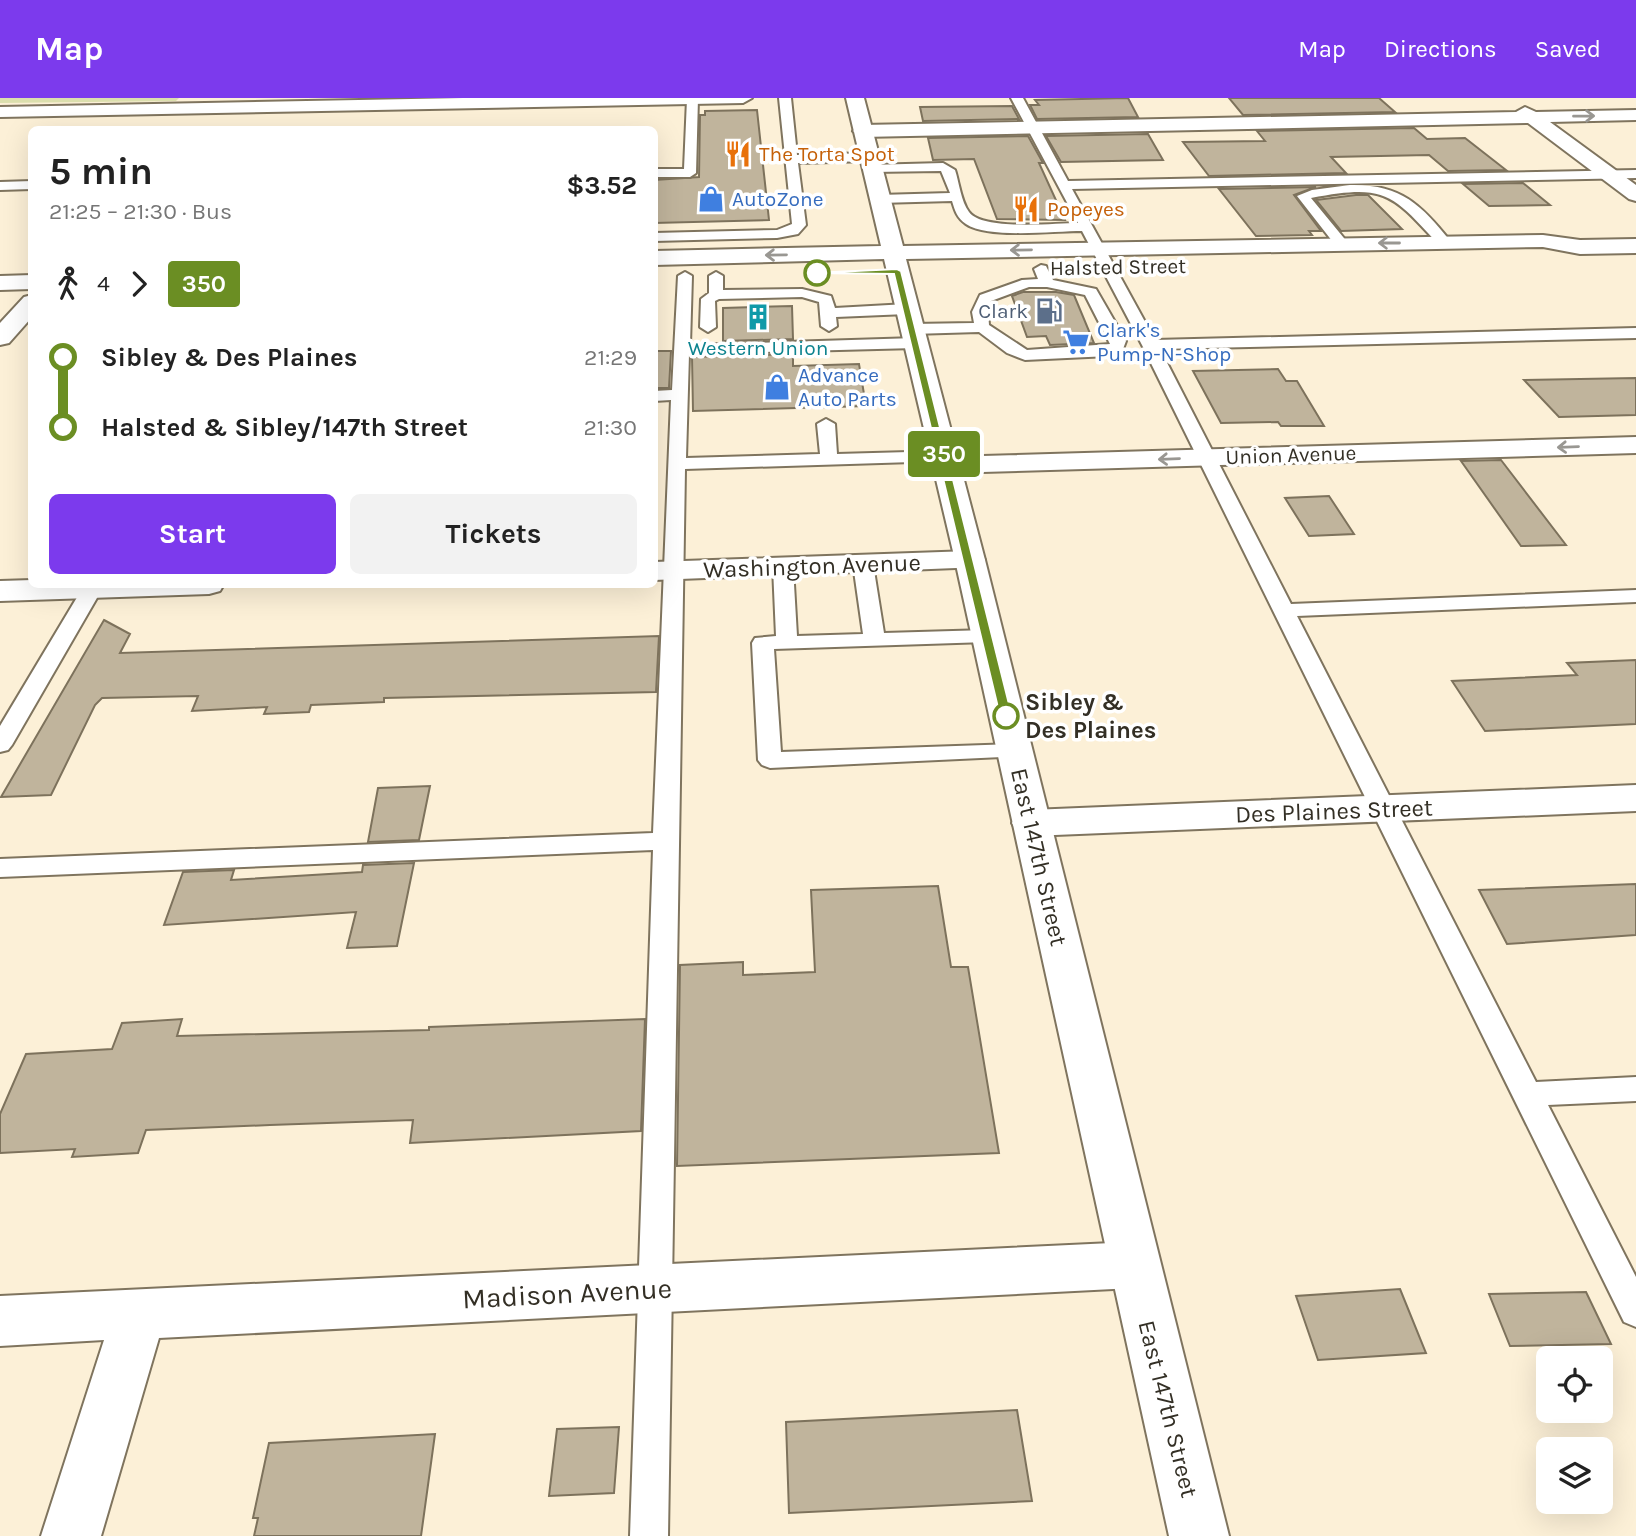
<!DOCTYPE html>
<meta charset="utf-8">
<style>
body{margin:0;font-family:Karla,sans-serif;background:#f2f2f2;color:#222;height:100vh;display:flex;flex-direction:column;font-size:26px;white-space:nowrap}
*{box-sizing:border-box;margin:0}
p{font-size:23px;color:#767676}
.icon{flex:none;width:38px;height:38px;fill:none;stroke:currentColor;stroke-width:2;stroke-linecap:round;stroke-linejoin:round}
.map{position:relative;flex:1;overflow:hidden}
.details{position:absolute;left:28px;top:28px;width:630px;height:462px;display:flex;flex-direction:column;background:#fff;border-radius:10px;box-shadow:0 7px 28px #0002}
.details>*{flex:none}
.badge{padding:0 14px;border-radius:5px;font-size:24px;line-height:46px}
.controls{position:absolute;left:1536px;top:1248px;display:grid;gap:14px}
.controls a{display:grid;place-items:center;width:77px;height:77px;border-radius:10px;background:#fff;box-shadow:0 7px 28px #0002;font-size:35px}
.map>.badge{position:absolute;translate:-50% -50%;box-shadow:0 0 0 4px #fff}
.legs{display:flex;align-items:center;gap:10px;height:77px;padding:0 21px;font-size:23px}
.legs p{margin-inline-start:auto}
.head{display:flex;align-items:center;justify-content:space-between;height:119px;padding:0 21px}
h1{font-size:38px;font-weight:700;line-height:52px}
.button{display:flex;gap:14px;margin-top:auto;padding:14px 21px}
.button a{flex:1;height:80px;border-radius:10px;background:#7c3aed;color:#fff;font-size:28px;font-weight:700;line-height:80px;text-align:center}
.button a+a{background:#f2f2f2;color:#222}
ul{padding:0 21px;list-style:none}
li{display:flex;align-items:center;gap:24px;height:70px;font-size:26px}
li i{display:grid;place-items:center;width:10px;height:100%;margin:0 9px;background:currentColor}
li i::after{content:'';width:18px;height:18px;margin:-9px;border:5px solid;border-radius:50%;background:#fff}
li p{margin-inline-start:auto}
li:first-child i{background:linear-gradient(#0000 50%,currentColor 0)}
li:last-child i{background:linear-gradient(currentColor 50%,#0000 0)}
header{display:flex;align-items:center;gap:42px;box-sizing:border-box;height:98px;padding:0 35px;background:#7c3aed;color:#fff}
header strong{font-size:33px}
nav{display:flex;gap:38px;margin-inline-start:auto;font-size:24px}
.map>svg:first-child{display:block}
.green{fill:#dcdfae}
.building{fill:#c0b49c;stroke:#7d725c;stroke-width:2}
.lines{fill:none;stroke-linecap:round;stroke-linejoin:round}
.service-casing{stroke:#7f745e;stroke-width:4}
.minor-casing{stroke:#7f745e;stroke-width:4}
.primary-casing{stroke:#7f745e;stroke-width:4}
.service{fill:#fff;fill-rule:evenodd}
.minor{fill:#fff;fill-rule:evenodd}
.primary{fill:#fff;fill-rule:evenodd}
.oneway{stroke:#999792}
.line-1{fill:#6b8e23;stroke:#fff;stroke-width:2}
.stop-1-dot{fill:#fff;stroke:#6b8e23;stroke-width:3.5}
.labels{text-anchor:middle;stroke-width:7;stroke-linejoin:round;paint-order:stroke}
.far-food-label{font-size:21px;fill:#c56008;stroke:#fff;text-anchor:start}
.far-shop-label{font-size:21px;fill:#366cbe;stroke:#fff;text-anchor:start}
.far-street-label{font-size:21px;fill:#332f25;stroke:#fff}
.far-service-label{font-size:21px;fill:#4e5e75;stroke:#fff;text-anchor:end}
.far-culture-label{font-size:21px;fill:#0d838f;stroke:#fff}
.street-label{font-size:24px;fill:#332f25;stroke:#fff}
.stop-label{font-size:24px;font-weight:bold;fill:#332f25;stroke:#fff;text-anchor:start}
.near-street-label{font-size:28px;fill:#332f25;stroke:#fff}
</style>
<header>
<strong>Map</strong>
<nav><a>Map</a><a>Directions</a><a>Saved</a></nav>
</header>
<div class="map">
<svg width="1636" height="1438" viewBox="0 0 1636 1438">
<rect width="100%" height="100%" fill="#fcf0d7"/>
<path class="green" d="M0,0H179L176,3L0,5Z"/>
<path class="building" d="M1128,0L1138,19L1037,21L1030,7H1039L1035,2Z
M1229,0H1379L1395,14L1243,17Z
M1012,8L1019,21L923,23L920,9Z
M757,12L769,122L654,125V82L699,79L700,17H705V13Z
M1414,30L1427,41L1465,40L1506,72L1448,73L1429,57L1331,59L1346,75L1209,78L1183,44L1265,43L1257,33Z
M1148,36L1163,62L1061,64L1046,38Z
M1028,38L1043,65H1039L1065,122L997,121L974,61L933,62L928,40Z
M1523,85L1550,107L1489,108L1463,86Z
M1316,89L1294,97L1321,133H1309L1312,137L1256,138L1219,91Z
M1356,97H1368L1402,131L1341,133L1316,102Z
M1023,194H1056L1074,197L1094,245L1050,247L1046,238L1027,239L1012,198Z
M792,208L793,241L723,243V210Z
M654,253H671L669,290H654Z
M793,256V268L859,266L866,308L693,313L692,259Z
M1278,271L1286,283H1297L1324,328H1281L1278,324L1221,325L1193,273Z
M1636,280V317L1559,319L1524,282Z
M1501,362L1566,447L1521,448L1461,363Z
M1329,398L1354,436L1309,438L1285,400Z
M104,522L130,536L120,555L659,538L656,594L384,600V604L311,607L309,614L264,616L267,609L192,613L198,598L102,600L95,607L51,697L1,699Z
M1636,562V626L1485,633L1452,583L1577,577L1567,565Z
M430,688L419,742L368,744L378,690Z
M414,765L397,848L347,850L356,814L164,827L183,774L234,772L231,782L362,774L363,767Z
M1636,786V837L1507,846L1479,792Z
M938,788L951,869H968L999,1055L677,1068L680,867L743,864V877L815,874L811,792Z
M182,921L177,938L429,932V929L645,921L641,1033L410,1045L413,1022L270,1027L146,1032L138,1055L72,1059L75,1051L0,1055V1016L26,956L112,951L122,925Z
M1400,1191L1426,1255L1318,1262L1296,1198Z
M1586,1194L1611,1246L1510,1248L1489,1196Z
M1017,1312L1032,1403L789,1415L786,1324Z
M619,1329L614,1395L549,1398L557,1331Z
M435,1336L421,1438H254L258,1420H253L269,1345Z"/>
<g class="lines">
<g class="service-casing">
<path id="service" d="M698,0L696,75L690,79H654V71H684L687,1Z
M779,0H791L797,57L869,55L875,59L869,63L798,65L806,127L798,136L777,140L654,143V135L777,132L792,126Z
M1011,0H1023L1068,83L1636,72V80L1072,91L1155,242L1636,230V240L1160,251L1291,506L1636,492V504L1297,518L1536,984L1636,979V1003L1548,1007L1636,1179V1229L1624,1224L1142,247L1082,133C1055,133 988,141 966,126C957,120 955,113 952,103L879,105L873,101L879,97L950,95L941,73L872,74L866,70L868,67L943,65L955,72C959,84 961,104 969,114C983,133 1055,125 1078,125Z
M32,83V91L0,92V84Z
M1350,87C1400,86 1421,106 1451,144L1439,147C1391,95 1386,86 1311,100L1348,145L1336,148L1297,98L1312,92Z
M1041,167L1046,168L1053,182L1096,191L1126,243L1123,251L1109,258L1025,262L1007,255L979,234L912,236L904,231L912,226L974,225L972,214L980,197L1022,182L1038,181L1034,171ZM1029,189H1047L1085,197L1110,246L1027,252L989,227L988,214L991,203Z
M685,174L692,178L690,247L916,240L924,245L916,250L689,256L686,360L820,356L817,326L826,321L835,326L837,356L945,353L954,358L945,363L685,371L668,1438H630L653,752L0,779V761L653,735L671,302L654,303V293L672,292L678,178Z
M716,174L723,178V192L802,191L831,198L835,210L907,206L915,211L907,216L836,219L837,228L829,233L821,228L819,204L802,199L719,201L715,203L716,229L708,234L700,229L701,201L709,195V178Z
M863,460L873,466L884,535L987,532L998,538L987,544L774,551L781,654L1014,646L1022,648L1026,653L1022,658L770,670L762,667L758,662L752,545L755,540L776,538L773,469L783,463L793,469L797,538L863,536L853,466Z
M85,486H105L12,647L8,652L0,654V628Z"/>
</g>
<g class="minor-casing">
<path id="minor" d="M463,0H752L743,5L0,19V9Z
M1525,9L1536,14L1636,12V22L1550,24L1636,87V103L1629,101L1528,25L862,39L853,33L862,27L1516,14Z
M32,197V219L9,245L0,247V225L24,199Z
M1636,339V355L947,375L937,373L933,367L937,361L947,359Z
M970,453L981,455L985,462L981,469L654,482V464Z
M32,482V486H224L220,493L209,496L0,503V483Z
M1636,687V713L1031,738L1017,734L1012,725L1017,716L1031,712Z
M1133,1144L1151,1151L1159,1167L1151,1183L1133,1190L159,1240L101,1438H41L104,1242L0,1248V1198Z"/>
</g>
<g class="primary-casing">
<path id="primary" d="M846,0H864L903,148L1543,137L1580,142L1636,141V155L1580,156L1543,149L906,161L985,462L1229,1438H1169L955,462L884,161L654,167V153L881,148Z
M32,177V191L0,192V178Z"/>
</g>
<use href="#service" class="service"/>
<use href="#minor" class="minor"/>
<use href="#primary" class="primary"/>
</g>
<defs><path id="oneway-shaft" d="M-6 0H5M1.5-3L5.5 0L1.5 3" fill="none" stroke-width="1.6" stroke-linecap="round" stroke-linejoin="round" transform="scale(1.75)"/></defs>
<g class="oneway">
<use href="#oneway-shaft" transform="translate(1584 18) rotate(-1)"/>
<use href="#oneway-shaft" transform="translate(1389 145) rotate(180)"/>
<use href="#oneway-shaft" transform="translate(1021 152) rotate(179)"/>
<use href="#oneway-shaft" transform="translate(776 157) rotate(179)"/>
<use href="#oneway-shaft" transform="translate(1568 349) rotate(178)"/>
<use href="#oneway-shaft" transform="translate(1169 361) rotate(178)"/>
</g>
<path class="line-1" d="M897,171L901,173L1012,618L1006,622L1000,618L894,176L813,175Z"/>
<defs>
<g id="restaurant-bare" transform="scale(2.1)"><path d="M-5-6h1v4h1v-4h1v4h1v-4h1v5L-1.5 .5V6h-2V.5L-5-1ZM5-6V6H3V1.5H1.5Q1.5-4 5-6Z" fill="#e8710a" stroke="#fff" stroke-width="2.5" paint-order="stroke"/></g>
<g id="shop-bare" transform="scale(2.1)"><path d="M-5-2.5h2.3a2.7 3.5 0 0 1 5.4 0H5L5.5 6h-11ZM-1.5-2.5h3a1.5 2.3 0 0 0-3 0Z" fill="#3f7fe0" stroke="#fff" stroke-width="2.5" paint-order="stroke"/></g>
<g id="fuel-bare" transform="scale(2.1)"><path d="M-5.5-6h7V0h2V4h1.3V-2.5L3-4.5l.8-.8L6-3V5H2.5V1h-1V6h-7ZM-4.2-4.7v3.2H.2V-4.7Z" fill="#5c6f8a" stroke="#fff" stroke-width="2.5" paint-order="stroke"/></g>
<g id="building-bare" transform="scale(2.1)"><path d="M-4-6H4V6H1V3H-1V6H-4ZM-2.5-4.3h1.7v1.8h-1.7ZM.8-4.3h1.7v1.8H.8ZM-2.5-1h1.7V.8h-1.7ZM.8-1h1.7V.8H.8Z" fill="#0f9aa8" stroke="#fff" stroke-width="2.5" paint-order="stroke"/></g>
<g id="supermarket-bare" transform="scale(2.1)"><path d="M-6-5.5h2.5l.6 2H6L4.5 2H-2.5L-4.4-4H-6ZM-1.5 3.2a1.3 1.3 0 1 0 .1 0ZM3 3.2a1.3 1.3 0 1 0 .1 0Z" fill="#3f7fe0" stroke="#fff" stroke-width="2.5" paint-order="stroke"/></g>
</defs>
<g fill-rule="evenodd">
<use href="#restaurant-bare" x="738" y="56"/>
<use href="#shop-bare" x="711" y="101"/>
<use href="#restaurant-bare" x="1026" y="111"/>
<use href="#fuel-bare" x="1049" y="213"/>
<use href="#building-bare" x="758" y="219"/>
<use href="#supermarket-bare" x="1076" y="244"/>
<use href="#shop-bare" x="777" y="289"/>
</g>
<g class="stop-1-dot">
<circle cx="817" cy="175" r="12"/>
<circle cx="1006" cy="618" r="12"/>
</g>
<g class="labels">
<g class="far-food-label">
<text x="759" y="63">The Torta Spot</text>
<text x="1047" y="118">Popeyes</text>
</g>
<g class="far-shop-label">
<text x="732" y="108">AutoZone</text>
<text x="1097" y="239">Clark's<tspan x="1097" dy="24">Pump-N-Shop</tspan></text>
<text x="798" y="284">Advance<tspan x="798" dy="24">Auto Parts</tspan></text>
</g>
<g class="far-street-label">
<text transform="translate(1118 169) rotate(-1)" y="7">Halsted Street</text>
<text transform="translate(1291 357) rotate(-2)" y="7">Union Avenue</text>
</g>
<g class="far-service-label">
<text x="1028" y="220">Clark</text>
</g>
<g class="far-culture-label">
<text x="758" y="257">Western Union</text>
</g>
<g class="street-label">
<text transform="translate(812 468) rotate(-2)" y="8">Washington Avenue</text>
<text transform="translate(1334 713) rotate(-2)" y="8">Des Plaines Street</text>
<text transform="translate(1039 759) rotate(77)" y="8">East 147th Street</text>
<text transform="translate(1168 1311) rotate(76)" y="8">East 147th Street</text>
</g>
<g class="stop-label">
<text x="1025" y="612">Sibley &amp;<tspan x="1025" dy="28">Des Plaines</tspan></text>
</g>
<g class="near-street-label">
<text transform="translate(567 1195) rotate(-3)" y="10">Madison Avenue</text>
</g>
</g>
</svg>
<div class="controls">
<a><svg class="icon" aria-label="locate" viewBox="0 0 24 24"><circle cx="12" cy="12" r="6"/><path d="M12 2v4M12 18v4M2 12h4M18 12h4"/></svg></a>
<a><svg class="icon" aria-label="layers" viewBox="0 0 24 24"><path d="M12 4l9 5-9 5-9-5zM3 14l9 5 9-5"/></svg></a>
</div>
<b class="badge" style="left:944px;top:356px;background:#6b8e23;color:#fff">350</b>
<section class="details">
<div class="head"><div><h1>5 min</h1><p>21:25 – 21:30 · Bus</p></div><b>$3.52</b></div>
<div class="legs"><svg class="icon" aria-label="walk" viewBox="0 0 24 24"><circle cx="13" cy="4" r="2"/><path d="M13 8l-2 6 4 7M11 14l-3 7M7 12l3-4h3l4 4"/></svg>4<svg class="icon" aria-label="forward" viewBox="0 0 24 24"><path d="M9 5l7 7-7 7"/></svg><b class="badge" style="background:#6b8e23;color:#fff">350</b></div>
<ul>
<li><i style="color:#6b8e23"></i><b>Sibley &amp; Des Plaines</b><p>21:29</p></li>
<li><i style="color:#6b8e23"></i><b>Halsted &amp; Sibley/147th Street</b><p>21:30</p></li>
</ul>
<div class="button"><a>Start</a><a>Tickets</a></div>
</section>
</div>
